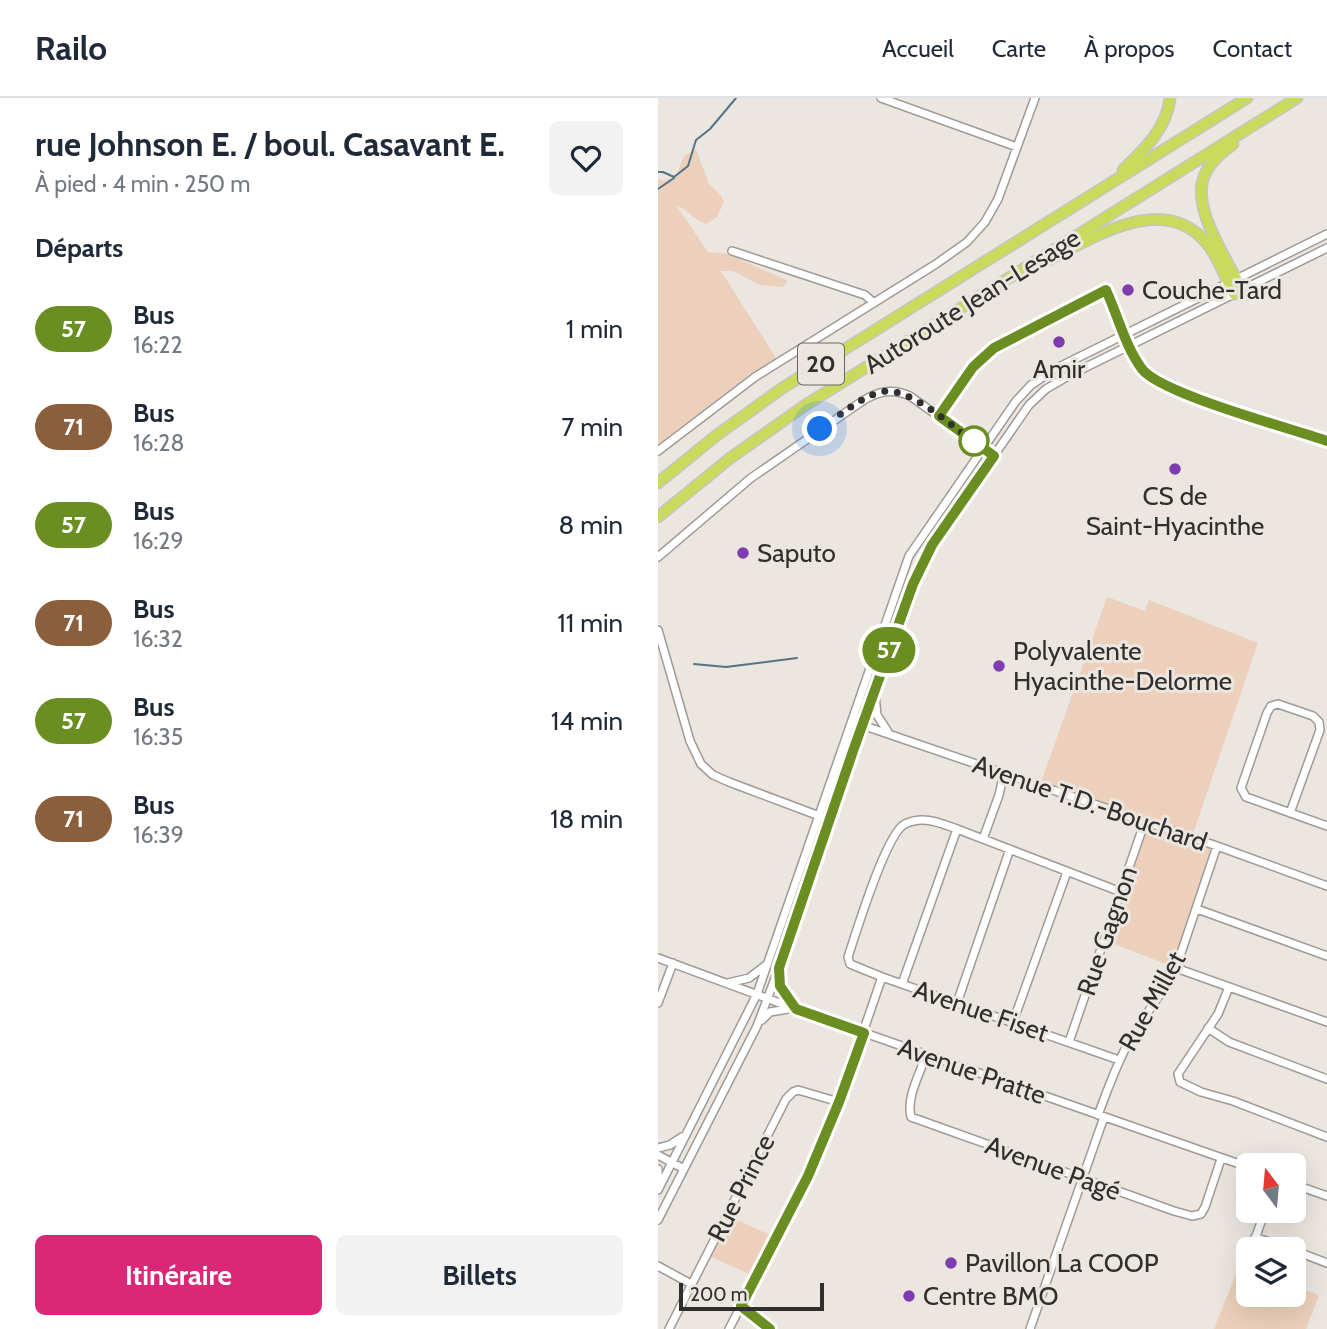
<!DOCTYPE html>
<html lang="fr">
<meta charset="utf-8">
<style>
body{margin:0;font-family:Cabin,sans-serif;background:#f2f2f3;color:#1f2937;height:100vh;display:flex;flex-direction:column;font-size:26px;white-space:nowrap}
*{box-sizing:border-box;margin:0}
p{font-size:23px;color:#747a83}
.icon{flex:none;width:38px;height:38px;fill:none;stroke:currentColor;stroke-width:2;stroke-linecap:round;stroke-linejoin:round}
.map{position:relative;flex:1;overflow:hidden}
.side{display:flex;flex-direction:column;background:#fff;width:658px}
.side>*{flex:none}
.badge{padding:0 14px;border-radius:23px;font-size:24px;line-height:46px}
.needle{width:46px;rotate:344deg}
.tools{position:absolute;left:578px;top:1055px;display:grid;gap:14px}
.tools a{display:grid;place-items:center;width:70px;height:70px;border-radius:10px;background:#fff;box-shadow:0 7px 28px #0002;font-size:35px}
.scale{position:absolute;left:21px;bottom:18px;width:145px;box-sizing:border-box;padding-left:7px;border:4px solid #312f2d;border-top:0;font-size:19px;line-height:24px;white-space:nowrap;color:#312f2d;-webkit-text-stroke:5px #ece6e1;paint-order:stroke}
.you{position:absolute;width:35px;height:35px;margin:-18px;border:5px solid #fff;border-radius:50%;background:#1a73e8;box-shadow:0 0 0 10px #1a73e833}
.map>.badge{position:absolute;translate:-50% -50%;box-shadow:0 0 0 4px #fff}
h2{padding:0 35px;font-size:26px;line-height:63px}
.round{display:grid;place-items:center;flex:none;width:74px;height:74px;border-radius:10px;background:#f2f2f3}
.head{display:flex;align-items:center;justify-content:space-between;height:119px;padding:0 35px}
h1{font-size:33px;font-weight:700;line-height:52px}
.button{display:flex;gap:14px;margin-top:auto;padding:14px 35px}
.button a{flex:1;height:80px;border-radius:10px;background:#db2777;color:#fff;font-size:28px;font-weight:700;line-height:80px;text-align:center}
.button a+a{background:#f2f2f3;color:#1f2937}
ul{padding:0;list-style:none}
li{display:flex;align-items:center;gap:21px;height:98px;padding:0 35px}
li div{flex:1}
li b{display:block;font-size:26px}
li em{font-style:normal}
li .badge{min-width:77px;font-weight:700;text-align:center}
header{display:flex;align-items:center;gap:42px;box-sizing:border-box;height:98px;padding:0 35px;background:#fff;border-bottom:2px solid #e0e1e3}
header strong{font-size:33px}
nav{display:flex;gap:38px;margin-inline-start:auto;font-size:24px}
main{display:flex;flex:1;min-height:0}
.map>svg:first-child{display:block}
.green{fill:#ecd0bb}
.lines{fill:none;stroke-linecap:round;stroke-linejoin:round}
.stream{stroke:#527487;stroke-width:2}
.minor-casing{stroke:#a09a96;stroke-width:10}
.highway-casing{stroke:#c5c5c4;stroke-width:13}
.minor{stroke:#fff;stroke-width:7}
.highway{stroke:#c9db5d;stroke-width:10}
.line-casing{stroke:#fff;stroke-width:16}
.line{stroke:#6b8e23;stroke-width:10}
.walk{stroke:#312f2d;stroke-width:7;stroke-dasharray:0 12.6}
.poi-dot{fill:#7e3cb0;stroke:#ece6e1;stroke-width:2.5}
.stop-dot{fill:#fff;stroke:#6b8e23;stroke-width:3.5}
.labels{text-anchor:middle;stroke-width:6;stroke-linejoin:round;paint-order:stroke}
.shield{fill:#ece6e1;stroke:#696663;stroke-width:2}
.shield-label{font-size:24px;font-weight:bold;fill:#312f2d}
.poi-label{font-size:26px;fill:#312f2d;stroke:#ece6e1;text-anchor:start}
.street-label{font-size:26px;fill:#312f2d;stroke:#ece6e1}
</style>
<header>
<strong>Railo</strong>
<nav><a>Accueil</a><a>Carte</a><a>À propos</a><a>Contact</a></nav>
</header>
<main>
<section class="side">
<div class="head"><div><h1>rue Johnson E. / boul. Casavant E.</h1><p>À pied · 4 min · 250 m</p></div><a class="round"><svg class="icon" aria-label="heart" viewBox="0 0 24 24"><path d="M12 20l-8-8c-3-5 5-10 8-4 3-6 11-1 8 4z"/></svg></a></div>
<h2>Départs</h2>
<ul>
<li><span class="badge" style="background:#6b8e23;color:#fff">57</span><div><b>Bus</b><p>16:22</p></div><em>1 min</em></li>
<li><span class="badge" style="background:#8b5e3c;color:#fff">71</span><div><b>Bus</b><p>16:28</p></div><em>7 min</em></li>
<li><span class="badge" style="background:#6b8e23;color:#fff">57</span><div><b>Bus</b><p>16:29</p></div><em>8 min</em></li>
<li><span class="badge" style="background:#8b5e3c;color:#fff">71</span><div><b>Bus</b><p>16:32</p></div><em>11 min</em></li>
<li><span class="badge" style="background:#6b8e23;color:#fff">57</span><div><b>Bus</b><p>16:35</p></div><em>14 min</em></li>
<li><span class="badge" style="background:#8b5e3c;color:#fff">71</span><div><b>Bus</b><p>16:39</p></div><em>18 min</em></li>
</ul>
<div class="button"><a>Itinéraire</a><a>Billets</a></div>
</section>
<div class="map">
<svg width="669" height="1231" viewBox="0 0 669 1231">
<rect width="100%" height="100%" fill="#ece6e1"/>
<path class="green" d="M38,51L51,86L62,96L66,104L59,119L48,126C33,120 28,110 18,107L50,154L70,156L130,183L125,189L102,187L75,173H63L118,260L92,276L0,348V81L6,83L18,78L26,58Z
M449,499L487,513L491,502L600,545L534,739L559,748L518,870L446,842L486,723L382,687Z
M73,1119L114,1138L96,1178L53,1159Z
M580,1171L590,1174V1197H635V1188L661,1197L648,1231H556Z"/>
<g class="lines">
<path class="stream" d="M0,74H5L16,79L30,68L38,42L52,31L78,0
M0,91L16,80
M36,566L68,569L139,560"/>
<g class="minor-casing">
<path id="minor" d="M223,0L359,49
M74,153L207,197L216,205
M466,237L484,271L500,284L568,309L669,343
M0,353L97,279L278,166L309,144L327,124L340,101L377,0
M0,459L93,380L203,304C220,293 234,290 252,298L336,358
M0,532L32,643L43,666L55,677L71,684L164,719
M217,597L219,617L230,634
M195,624L559,748L669,788
M632,715L662,632L661,624L655,618L620,606L613,608L609,615L583,690L588,699L669,728
M325,741L341,697L346,675
M539,811L669,858
M0,860L138,911L590,1069
M518,870L669,924
M121,875L122,888L137,910
M70,885L91,880L108,867
M244,886L299,731
M571,889L560,916L520,976L522,984L543,994L575,1003L669,1039
M0,905L15,865
M299,905L352,751
M104,922L112,914L130,911
M355,924L409,774
M550,930L571,944L669,981
M411,944L487,723
M268,957C262,976 248,999 253,1019L516,1113L534,1118L543,1116L547,1109L563,1061
M461,962L224,879L192,866L190,859C198,835 228,735 247,726C265,717 282,725 299,731L463,794
M440,1017C450,991 459,964 473,940C487,916 505,895 518,870L559,748
M0,1050L12,1047L24,1039
M0,1057L26,1071
M0,1071V1087
M635,1086L669,1098
M0,1092L99,896L251,458L358,303L373,287L395,272L669,136
M0,1122L99,928L121,870L232,548L255,486L274,447L371,307L388,291L412,277L669,150
M597,1139L633,1152
M593,1152L607,1113
M635,1152L669,1165
M587,1167L590,1160
M0,1168L33,1186
M83,1208L112,1231
M11,1231L128,1001L135,994L140,992L181,1004
M71,1231L150,1078L181,1004L224,879
M372,1231L446,1019"/>
</g>
<g class="highway-casing">
<path id="highway" d="M575,46C565,54 554,62 548,74C530,107 569,161 584,192
M465,72C486,52 509,30 512,0
M388,163C436,140 508,91 551,148C561,162 568,181 576,196
M0,385L59,337L123,291L589,0
M0,419L71,361L146,308L639,0"/>
</g>
<use href="#minor" class="minor"/>
<use href="#highway" class="highway"/>
</g>
<g class="lines">
<g class="line-casing">
<path id="line" d="M112,1231L83,1208L150,1078L181,1004L206,935L138,911L122,888L121,870L195,653L255,486L274,447L336,358L281,318L315,269L336,250L448,192C460,218 467,248 484,271C503,296 632,330 669,343"/>
</g>
<use href="#line" class="line"/>
<path class="walk" d="M162,331C180,319 202,299 223,294C250,287 295,329 317,345L316,343"/>
</g>
<g class="poi-dot">
<circle cx="470" cy="192" r="7"/>
<circle cx="401" cy="244" r="7"/>
<circle cx="517" cy="371" r="7"/>
<circle cx="85" cy="455" r="7"/>
<circle cx="341" cy="568" r="7"/>
<circle cx="293" cy="1165" r="7"/>
<circle cx="251" cy="1198" r="7"/>
</g>
<circle class="stop-dot" cx="316" cy="343" r="14"/>
<g class="labels">
<rect class="shield" x="140" y="245.5" width="46" height="41" rx="5"/>
<g class="shield-label">
<text x="163" y="274">20</text>
</g>
<g class="poi-label">
<text x="484" y="201">Couche-Tard</text>
<text x="401" y="280" text-anchor="middle">Amir</text>
<text x="517" y="407" text-anchor="middle">CS de<tspan x="517" dy="30">Saint-Hyacinthe</tspan></text>
<text x="99" y="464">Saputo</text>
<text x="355" y="562">Polyvalente<tspan x="355" dy="30">Hyacinthe-Delorme</tspan></text>
<text x="307" y="1174">Pavillon La COOP</text>
<text x="265" y="1207">Centre BMO</text>
</g>
<g class="street-label">
<text transform="translate(314 203) rotate(-32)" y="9">Autoroute Jean-Lesage</text>
<text transform="translate(432 705) rotate(19)" y="9">Avenue T.D.-Bouchard</text>
<text transform="translate(449 833) rotate(-71)" y="9">Rue Gagnon</text>
<text transform="translate(494 903) rotate(-61)" y="9">Rue Millet</text>
<text transform="translate(323 913) rotate(19)" y="9">Avenue Fiset</text>
<text transform="translate(314 973) rotate(19)" y="9">Avenue Pratte</text>
<text transform="translate(395 1070) rotate(20)" y="9">Avenue Pagé</text>
<text transform="translate(83 1090) rotate(-63)" y="9">Rue Prince</text>
</g>
</g>
</svg>
<div class="tools">
<a><svg class="needle" viewBox="-14 -14 28 28"><path d="M0-13l5 13h-10z" fill="#e53935"/><path d="M0 13l5-13h-10z" fill="#747a83"/></svg></a>
<a><svg class="icon" aria-label="layers" viewBox="0 0 24 24"><path d="M12 4l9 5-9 5-9-5zM3 14l9 5 9-5"/></svg></a>
</div>
<div class="scale">200 m</div>
<div class="you" style="left:162px;top:331px"></div>
<b class="badge" style="left:231px;top:552px;background:#6b8e23;color:#fff">57</b>
</div>
</main>
